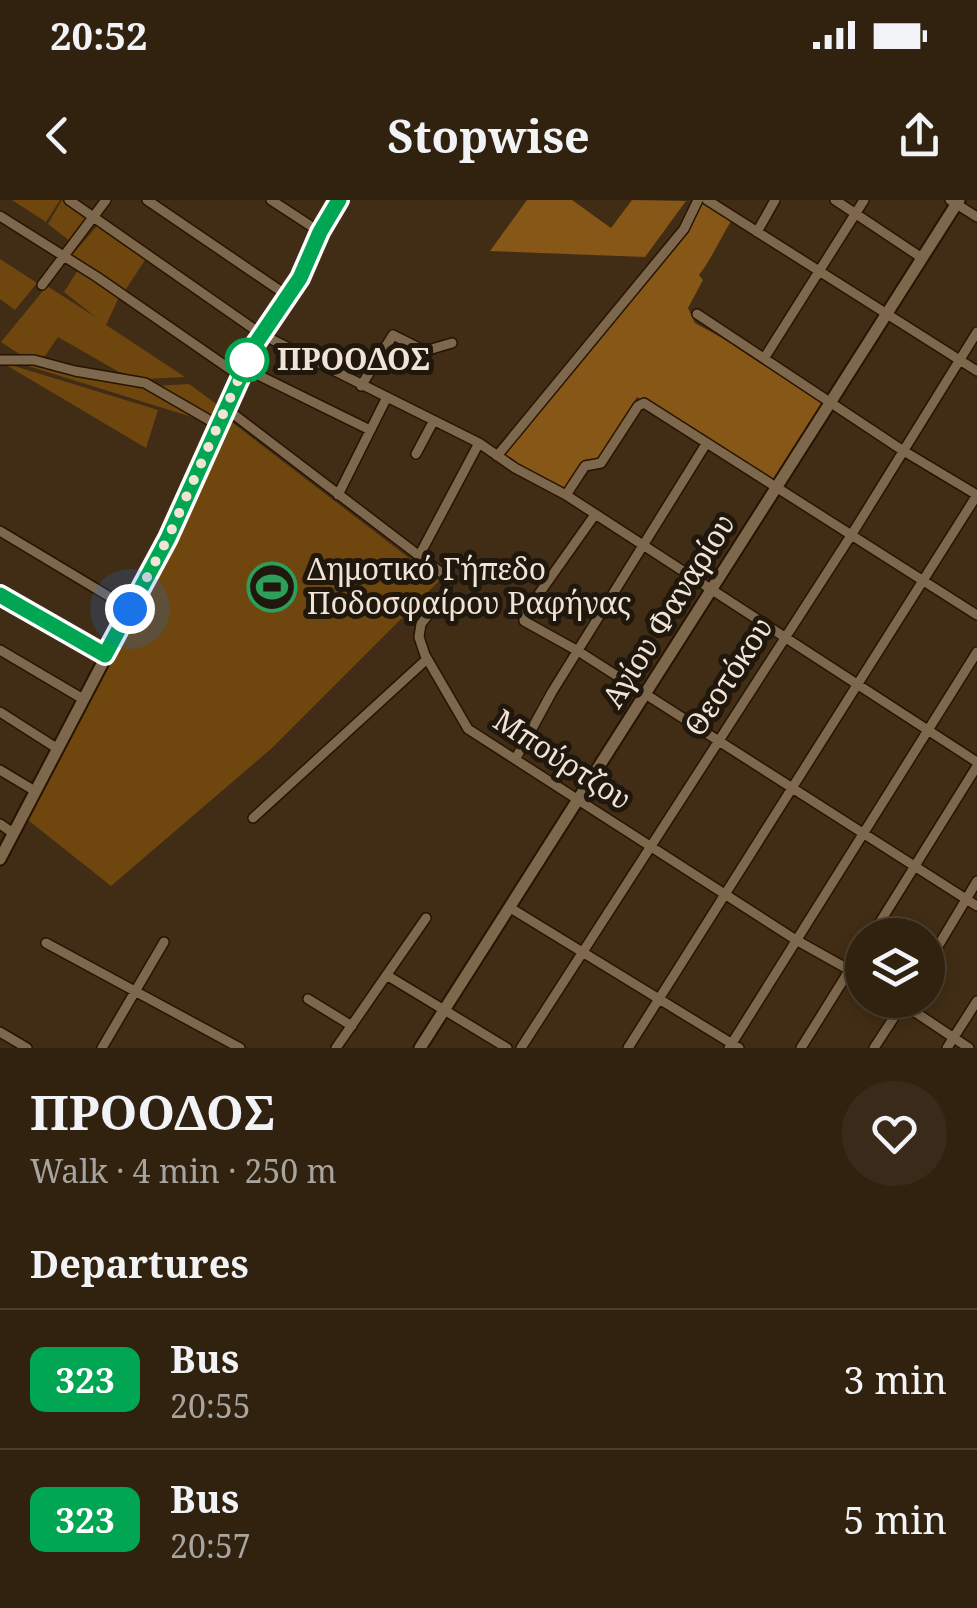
<!DOCTYPE html>
<meta charset="utf-8">
<style>
body{margin:0;font-family:"Noto Serif",serif;background:#392a19;color:#f1f3f6;height:100vh;display:flex;flex-direction:column;font-size:38px;white-space:nowrap}
*{box-sizing:border-box;margin:0}
p{font-size:32px;color:#a8a49f}
.icon{flex:none;width:55px;height:55px;fill:none;stroke:currentColor;stroke-width:2;stroke-linecap:round;stroke-linejoin:round}
.map{position:relative;height:848px;overflow:hidden}
.drawer{display:flex;flex-direction:column;background:#312210;flex:1}
.drawer>*{flex:none}
.badge{padding:0 20px;border-radius:15px;font-size:35px;line-height:65px}
.fabs{position:absolute;left:845px;top:718px;display:grid;gap:20px}
.fabs a{display:grid;place-items:center;width:100px;height:100px;border-radius:50%;background:#312210;box-shadow:0 5px 15px #0003,0 0 0 2px #4c3f30;font-size:50px}
.you{position:absolute;width:50px;height:50px;margin:-25px;border:8px solid #fff;border-radius:50%;background:#1a73e8;box-shadow:0 0 0 15px #1a73e833}
.map>.badge{position:absolute;translate:-50% -50%;box-shadow:0 0 0 5px #fff}
h2{padding:0 30px;font-size:38px;line-height:90px}
.round{display:grid;place-items:center;flex:none;width:105px;height:105px;border-radius:52px;background:#392a19}
.headline{display:flex;align-items:center;justify-content:space-between;height:170px;padding:0 30px}
h1{font-size:48px;font-weight:700;line-height:75px}
ul{padding:0;list-style:none}
li{display:flex;align-items:center;gap:30px;height:140px;padding:0 30px;border-top:2px solid #4c3f30}
li div{flex:1}
li b{display:block;font-size:38px}
li em{font-style:normal}
li .badge{min-width:110px;font-weight:700;text-align:center}
.status{display:flex;justify-content:space-between;align-items:center;height:70px;padding:0 50px;background:#312210;direction:ltr}
.status svg{height:28px;fill:currentColor}
header{display:flex;justify-content:space-between;align-items:center;height:130px;padding:0 30px;background:#312210;font-size:45px;font-weight:700}
.map>svg:first-child{display:block}
.green{fill:#6f470e}
.forest{fill:#865716}
.lines{fill:none;stroke-linecap:round;stroke-linejoin:round}
.minor-casing{stroke:#271400;stroke-width:12}
.tertiary-casing{stroke:#271400;stroke-width:15}
.minor{stroke:#7d674d;stroke-width:9}
.tertiary{stroke:#7d674d;stroke-width:11}
.line-casing{stroke:#fff;stroke-width:22}
.line{stroke:#00a651;stroke-width:15}
.walk{stroke:#f1e4d6;stroke-width:10;stroke-dasharray:0 18}
.stop-dot{fill:#fff;stroke:#00a651;stroke-width:5}
.labels{text-anchor:middle;stroke-width:10;stroke-linejoin:round;paint-order:stroke}
.stop-label{font-size:30px;font-weight:bold;fill:#f1e4d6;stroke:#20170d;text-anchor:start}
.poi-label{font-size:30px;fill:#f1e4d6;stroke:#20170d;text-anchor:start}
.street-label{font-size:30px;fill:#f1e4d6;stroke:#20170d}
</style>
<div class="status"><b>20:52</b><svg viewBox="0 0 49 12"><path d="M0 12V9h3v3zM5 12V6h3v6zM10 12V3h3v9zM15 12V0h3v12zM26 1h20v11H26zM47 4h2v5h-2z"/></svg></div>
<header><svg class="icon" aria-label="back" viewBox="0 0 24 24"><path d="M15 5l-7 7 7 7"/></svg>Stopwise<svg class="icon" aria-label="share" viewBox="0 0 24 24"><path d="M12 15V3M7 8l5-5 5 5M5 13v7h14v-7"/></svg></header>
<div class="map">
<svg width="977" height="848" viewBox="0 0 977 848">
<rect width="100%" height="100%" fill="#412d15"/>
<path class="green" d="M12,0H60L46,22Z
M62,0L90,18L71,42L48,24Z
M98,25L145,60L124,92L71,56Z
M0,59L37,83L15,110L0,99Z
M78,70L119,97L106,125L185,177L144,179L119,172L58,137L45,156L21,155L1,142L47,86L97,118L64,92Z
M1,162L158,210L146,248Z
M15,162L143,185L192,217Z
M189,184L219,206L212,219L153,186Z
M229,220L439,381L272,548L111,686L28,620Z"/>
<path class="forest" d="M527,0H572L611,28L632,0L686,1L645,57L490,51Z
M700,1L731,21C720,39 712,58 699,75L703,80L688,108L695,123L751,154L823,202L774,286L637,197L596,262L586,259L564,294L501,255L640,82Z"/>
<g class="lines">
<g class="minor-casing">
<path id="minor" d="M69,0L261,134L479,243L515,268L566,295L977,562
M147,0L288,96
M271,0L320,32
M707,0L977,171
M835,0L922,58
M950,0L977,17
M0,16L97,77L240,176
M757,32L775,0
M42,85L106,0
M697,114L902,250L977,295
M765,157L864,0
M0,160H34L75,171L145,183L216,224
M244,168L370,230
M361,186L393,135L425,151L452,143
M224,207L447,377V391L421,424L419,437L425,455L468,529L796,740L862,777
M416,254L433,222
M497,256L684,29L698,0
M338,295L387,197
M566,295L585,266L601,263L638,206L644,203L977,415
M594,316L524,415V421L578,451L977,706
M0,331L130,409
M419,356L479,243
M0,395L105,455
M0,450L83,499
M0,512L58,549
M516,558L552,492L706,244
M0,570L35,591
M253,618L427,459
M0,624L13,633
M509,707L739,848
M872,735L977,566
M46,743L240,848
M928,763L977,681
M388,776L507,848
M308,799L352,826
M897,800L969,848
M0,832L27,848
M102,848L164,742
M336,848L426,718
M521,848L852,334L977,132
M628,848L977,295
M729,848L977,452
M801,848L862,750
M874,848L904,802
M947,848L977,801"/>
</g>
<g class="tertiary-casing">
<path id="tertiary" d="M0,659L168,338L255,143L300,78L320,32L338,0
M420,848L959,0"/>
</g>
<use href="#minor" class="minor"/>
<use href="#tertiary" class="tertiary"/>
</g>
<g class="lines">
<g class="line-casing">
<path id="line" d="M0,395L105,455L168,338L256,143L300,78L320,32L339,0"/>
</g>
<use href="#line" class="line"/>
<path class="walk" d="M130,409L168,338L247,160"/>
</g>
<defs>
<g id="stadium-ring" transform="scale(2.5)"><circle r="9.5" fill="#20170d" stroke="#2e9e5b" stroke-width="1.5"/><path d="M0-5a6.5 5 0 1 0 0 10a6.5 5 0 1 0 0-10ZM-3.5-1.8h7v3.6h-7Z" fill="#2e9e5b"/></g>
</defs>
<g fill-rule="evenodd">
<use href="#stadium-ring" x="272" y="387"/>
</g>
<circle class="stop-dot" cx="247" cy="160" r="20"/>
<g class="labels">
<g class="stop-label">
<text x="277" y="170">ΠΡΟΟΔΟΣ</text>
</g>
<g class="poi-label">
<text x="307" y="380">Δημοτικό Γήπεδο<tspan x="307" dy="34">Ποδοσφαίρου Ραφήνας</tspan></text>
</g>
<g class="street-label">
<text transform="translate(669 411) rotate(-58)" y="10">Αγίου Φαναρίου</text>
<text transform="translate(729 477) rotate(-57)" y="10">Θεοτόκου</text>
<text transform="translate(562 560) rotate(33)" y="10">Μπούρτζου</text>
</g>
</g>
</svg>
<div class="fabs">
<a><svg class="icon" aria-label="layers" viewBox="0 0 24 24"><path d="M12 4l9 5-9 5-9-5zM3 14l9 5 9-5"/></svg></a>
</div>
<div class="you" style="left:130px;top:409px"></div>
</div>
<section class="drawer">
<div class="headline"><div><h1>ΠΡΟΟΔΟΣ</h1><p>Walk · 4 min · 250 m</p></div><a class="round"><svg class="icon" aria-label="heart" viewBox="0 0 24 24"><path d="M12 20l-8-8c-3-5 5-10 8-4 3-6 11-1 8 4z"/></svg></a></div>
<h2>Departures</h2>
<ul>
<li><span class="badge" style="background:#00a651;color:#fff">323</span><div><b>Bus</b><p>20:55</p></div><em>3 min</em></li>
<li><span class="badge" style="background:#00a651;color:#fff">323</span><div><b>Bus</b><p>20:57</p></div><em>5 min</em></li>
</ul>
</section>
